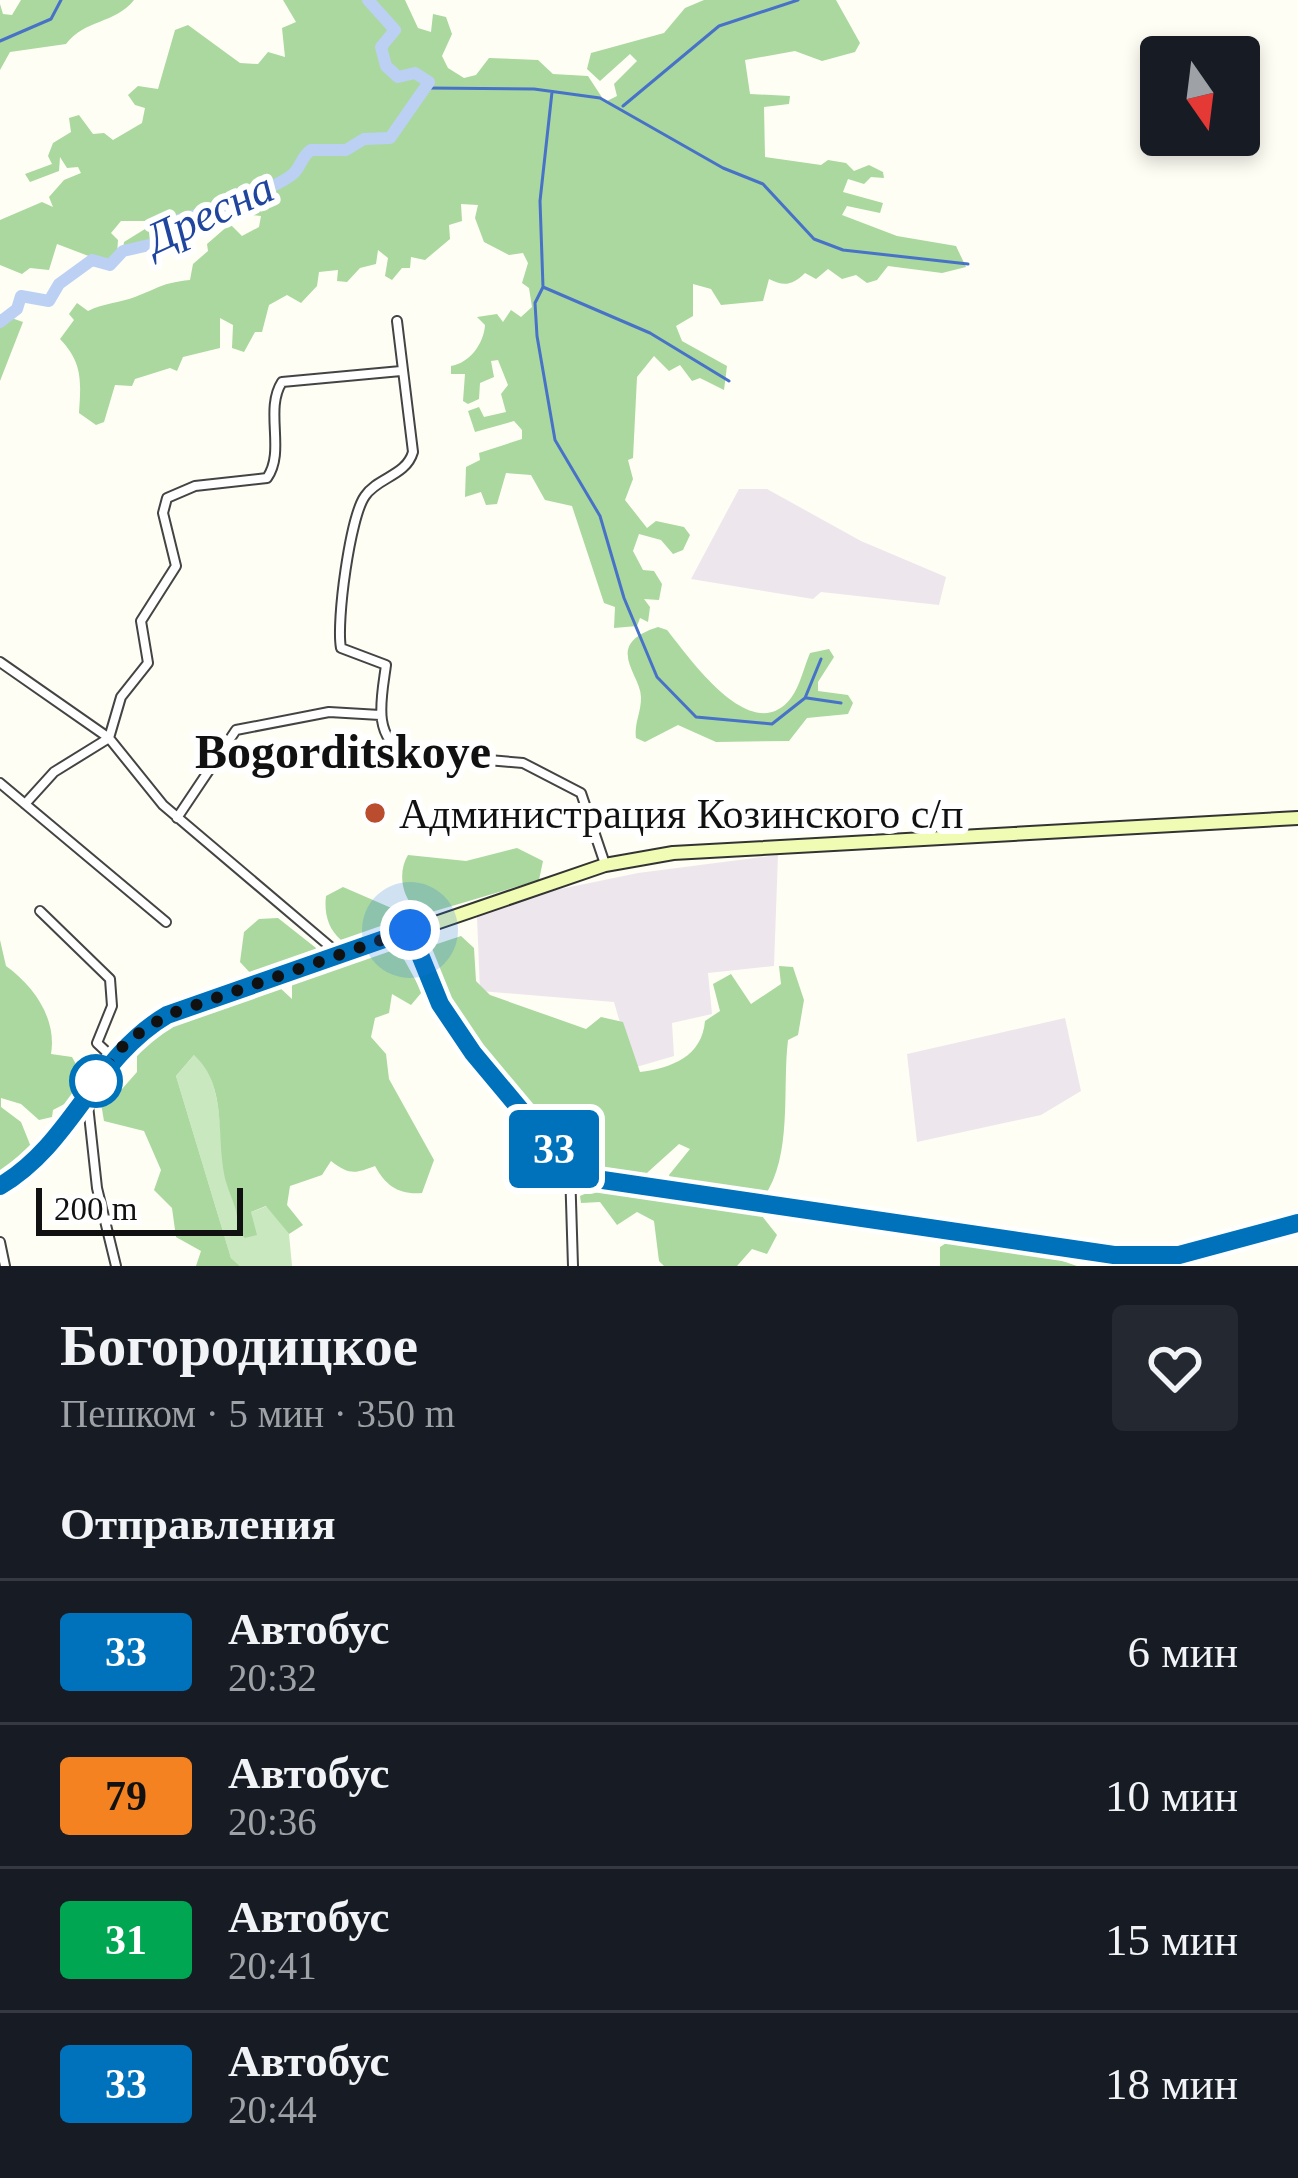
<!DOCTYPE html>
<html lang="ru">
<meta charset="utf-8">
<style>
body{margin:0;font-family:"Times New Roman",serif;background:#242831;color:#f1f3f6;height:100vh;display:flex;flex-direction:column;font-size:45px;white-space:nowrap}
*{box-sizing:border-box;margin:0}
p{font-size:39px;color:#9ea1a6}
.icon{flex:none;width:66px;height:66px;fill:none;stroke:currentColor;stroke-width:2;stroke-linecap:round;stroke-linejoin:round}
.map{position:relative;height:1266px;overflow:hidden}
.details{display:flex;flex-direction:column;background:#171b24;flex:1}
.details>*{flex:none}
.badge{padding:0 24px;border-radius:9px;font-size:42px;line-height:78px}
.needle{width:78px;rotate:166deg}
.tools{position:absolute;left:1140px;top:36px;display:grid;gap:24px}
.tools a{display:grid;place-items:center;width:120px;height:120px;border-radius:12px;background:#171b24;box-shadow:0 6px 18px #0003;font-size:60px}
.scale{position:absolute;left:36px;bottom:30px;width:207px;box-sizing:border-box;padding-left:12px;border:6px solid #111;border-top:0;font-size:33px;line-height:42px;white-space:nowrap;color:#111;-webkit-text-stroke:9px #fff;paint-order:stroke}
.you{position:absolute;width:60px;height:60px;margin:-30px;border:9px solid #fff;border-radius:50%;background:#1a73e8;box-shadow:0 0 0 18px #1a73e833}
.map>.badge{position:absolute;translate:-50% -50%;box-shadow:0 0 0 6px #fff}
h2{padding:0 60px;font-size:45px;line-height:108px}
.round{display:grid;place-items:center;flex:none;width:126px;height:126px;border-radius:12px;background:#242831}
.overview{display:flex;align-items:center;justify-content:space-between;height:204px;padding:0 60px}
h1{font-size:57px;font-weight:800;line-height:90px}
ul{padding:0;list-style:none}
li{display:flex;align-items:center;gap:36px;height:144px;padding:0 60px;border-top:3px solid #363941}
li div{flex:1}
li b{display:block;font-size:45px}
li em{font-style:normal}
li .badge{min-width:132px;font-weight:700;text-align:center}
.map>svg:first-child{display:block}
.industrial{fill:#eee6ed}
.green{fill:#cae8bf}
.forest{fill:#aad89f}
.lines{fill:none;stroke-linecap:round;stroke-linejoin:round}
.stream{stroke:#4772c7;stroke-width:3}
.river{stroke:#bcd0f4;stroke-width:12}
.street-casing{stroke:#444;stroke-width:12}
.secondary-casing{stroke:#333;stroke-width:16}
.street{stroke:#fff;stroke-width:8}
.secondary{stroke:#f0fbb4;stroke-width:12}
.line-casing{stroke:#fff;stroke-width:27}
.line{stroke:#0072bc;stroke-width:18}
.walk{stroke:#111;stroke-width:12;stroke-dasharray:0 21.6}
.poi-dot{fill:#bb4d2f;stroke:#fff;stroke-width:4.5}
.stop-dot{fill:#fff;stroke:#0072bc;stroke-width:6}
.labels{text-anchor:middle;stroke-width:12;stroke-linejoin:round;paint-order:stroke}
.poi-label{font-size:42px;fill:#111;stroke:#fff;text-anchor:start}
.water-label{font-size:45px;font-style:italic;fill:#1f459e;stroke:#fff}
.quarter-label{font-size:48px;font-weight:bold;fill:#111;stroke:#fff}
</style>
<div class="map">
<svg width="1298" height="1266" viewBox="0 0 1298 1266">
<rect width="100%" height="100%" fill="#fefef5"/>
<path class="industrial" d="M739,489H767L861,541L946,577L939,605L821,592L813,599L691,579Z
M778,855L774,966L708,973L712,1014L672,1023L674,1056L633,1068L614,1002L480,991L477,917L541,893L638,873Z
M1065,1018L1081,1091L1041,1115L917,1142L907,1054Z"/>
<path class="green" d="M195,1054C239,1098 202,1180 252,1221L251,1212L267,1206L289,1234L292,1266H240L231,1258L176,1076Z"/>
<path class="forest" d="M21,0H134C115,24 85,19 66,44L10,52L0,70V4L3,14L12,15Z
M283,0H405L418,28L431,32L433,14L446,17L452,34L442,56L448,68L464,78L476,75L489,58L538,60L553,74L588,76L605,102L617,96L614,84L637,61L630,54L600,81L587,69L591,53L664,33L685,8L704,0H836L860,43L855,52L822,61L795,51L745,60L750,94L790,96L789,104L764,107L765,157L821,165L828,160L846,163L854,171L869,165L883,172L884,178L871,177L864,184L848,179L843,192L883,203L880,213L847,206L842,215L897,236L956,246L966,267L942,273L888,266L877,280L867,283L856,275L842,279L828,269L816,279L805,273C793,285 784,287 769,279L763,301L721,305L711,289L693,284V316L676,326L682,341L727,366L724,390L700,378L692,381L680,365L669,371L654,356L637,377L633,458L628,460L633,479L625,500L647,528L656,521L684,527L690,535L683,550L673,554L661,540L639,534L633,551L643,570L654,571L662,584L659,600L644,599L650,607L648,622L640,618L637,626L614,628L615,607L604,603L572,506L545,500L531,475L506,473L497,504L486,505L481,492L465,497L466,467L480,460L479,453L522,439V430L514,421L475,432L468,411L479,407L484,417L506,412L501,394L508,385L498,360L491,361L494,377L480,383L479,399L468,404L463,401L465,374H451V366C470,363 484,343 485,325L477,317L497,314L503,322L511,310L521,317L532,307L529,288L522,283L528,263L523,253L509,255L484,242L475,218L478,205L461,204L462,221L449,225L450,239L425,260L411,257L410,268H402L392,280L385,276L388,258L378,250L376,264L360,268L347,282L337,281L338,270L319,272L317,286L301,303L287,295L269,305L262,332H255L244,352L232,348L233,325L220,318V348L183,357L177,371L170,368L135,379L132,386L115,385L104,422L96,425L79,413C81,381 83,363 60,339L74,320L69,314L77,303L88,311C104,303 119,303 135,297C159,288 161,283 190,280L193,264L208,251L207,244L230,224L242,236L259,227L261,216L245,214L239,204L222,209L200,204L197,215L178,214L162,238L142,242L131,252L123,249L124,242L145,229V221H121L111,233L118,240L117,254L107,263L57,244L49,270L30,268L22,274L0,265V220L42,202L53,207L49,197L64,180L81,173L78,167L67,168L60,157L59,171L30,182L25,174L52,164L48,156L53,143L71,132L69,118L79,115L93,134L104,133L113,140L142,123L145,108L135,105L128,95L138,86L158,89L175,30L188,25L240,63L258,64L268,52L285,57L282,28L296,22Z
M0,314L23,322L0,381Z
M658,627L667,630C689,657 752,749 791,698C800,686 804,667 810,653L829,649L834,657L818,682V691L848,695L853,703L848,714L807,718L789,741L716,742L678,725L645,742L636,738C634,723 641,713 641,698C642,675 601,645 658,627Z
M517,848L543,861L539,880L425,914C403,906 396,874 408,855L466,861Z
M343,887L396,910L397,928L341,940C328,929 324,913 326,896Z
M278,918L316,948L314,957L253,976L240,962L244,932L259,919Z
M461,936L474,948L476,981L490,995L586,1029L601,1017L623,1022L640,1072C671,1068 702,1057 705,1021L720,1011L713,984L731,974L751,1004L781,984L779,966L793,967L804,1000L798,1035L788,1040C782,1089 793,1155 764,1197L674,1189L669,1175L690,1149L679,1144L638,1181L581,1169L568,1150L552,1145L440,999L425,948Z
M0,940L6,966C34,986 57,1019 51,1054L72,1057L83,1077L78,1097L53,1110L52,1117L39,1120L21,1104L1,1098V1107L21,1122L33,1152L0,1175Z
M384,947L400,952L422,992L411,1005L392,994L389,1013L375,1018L371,1037L386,1054L389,1079L434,1160L422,1193C399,1195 386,1186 375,1166C356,1173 350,1176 331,1161L322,1175L290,1186L287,1205L303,1225L289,1234L266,1206L251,1212L257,1235L245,1238L237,1231C239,1210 233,1204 227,1185C214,1141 230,1088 194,1055L176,1076L231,1258L240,1266H196L201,1251L176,1237L172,1208L154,1190L161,1170L144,1131L104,1121L99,1091L107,1078L122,1089L137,1072V1042L164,1023L279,987L292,999V983Z
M601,1187L758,1211L777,1235L767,1254L752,1249L737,1266H664L659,1261L654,1221L637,1212L617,1225L600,1202L581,1203L580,1196Z
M951,1240L1033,1251L1077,1266H940V1247Z"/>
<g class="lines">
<path class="stream" d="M0,41L51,19L61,0
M427,88L534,89L600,98L723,168L763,184L814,239L843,250L968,264
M552,92L540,201L543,287L650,333L729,381
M623,106L719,26L798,0
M543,287L535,303L537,336L555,440L600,516L624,598L657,677L696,717L772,724L805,698L821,659
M807,698L841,703"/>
<path class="river" d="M0,322L17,309L21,296L49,301L59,284L92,260L110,265L123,251L158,243L173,221C200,215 277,189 294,173C302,165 301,157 311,150H346L364,139L390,138L429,82L415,73L398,77L386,66L381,47L395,30L368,0"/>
<g class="street-casing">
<path id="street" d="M397,321L413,452C406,476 378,477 365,496C350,517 336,622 341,648L386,665C382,696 371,737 406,753L523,763L581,793L605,864
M0,662L109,738L163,805L340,955
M0,783L166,922
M25,804L54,772L109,738L121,697L148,663L141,621L176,566L163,513L167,498L195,486L267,478C286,451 264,410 282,382L401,371
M177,818L236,730L329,712L380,715
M40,911L110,979L112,1006L97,1043L112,1057
M410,930L440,1004L473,1053L570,1169L596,1179L1114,1255H1179L1298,1223
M87,1096L97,1188L116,1266
M570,1169L573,1266
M0,1242L5,1266"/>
</g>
<g class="secondary-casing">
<path id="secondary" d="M0,1186C73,1143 94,1058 167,1015L605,865L673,853L1298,818"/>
</g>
<use href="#street" class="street"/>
<use href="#secondary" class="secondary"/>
</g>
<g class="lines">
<g class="line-casing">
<path id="line" d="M0,1186C73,1143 94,1058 167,1015L410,930L440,1004L473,1053L570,1169L596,1179L1114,1255H1179L1298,1223"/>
</g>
<use href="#line" class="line"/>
<path class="walk" d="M96,1081L127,1041L167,1015L410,930"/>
</g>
<circle class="poi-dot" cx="375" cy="813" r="12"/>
<circle class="stop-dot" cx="96" cy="1081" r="24"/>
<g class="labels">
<g class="poi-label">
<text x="399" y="828">Администрация Козинского с/п</text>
</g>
<g class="water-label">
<text transform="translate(209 212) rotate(-25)" y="16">Дресна</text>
</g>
<g class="quarter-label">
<text x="343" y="768">Bogorditskoye</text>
</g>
</g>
</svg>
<div class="tools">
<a><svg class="needle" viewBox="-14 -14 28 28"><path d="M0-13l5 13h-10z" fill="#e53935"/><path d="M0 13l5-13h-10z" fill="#9ea1a6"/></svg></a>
</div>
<div class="scale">200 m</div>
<div class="you" style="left:410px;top:930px"></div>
<b class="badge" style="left:554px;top:1149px;background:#0072bc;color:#fff">33</b>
</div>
<section class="details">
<div class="overview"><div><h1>Богородицкое</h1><p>Пешком · 5 мин · 350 m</p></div><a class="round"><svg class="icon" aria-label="heart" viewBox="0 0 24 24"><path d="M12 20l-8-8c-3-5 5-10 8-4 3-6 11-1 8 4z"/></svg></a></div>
<h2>Отправления</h2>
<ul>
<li><span class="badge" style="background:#0072bc;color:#fff">33</span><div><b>Автобус</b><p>20:32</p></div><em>6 мин</em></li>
<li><span class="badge" style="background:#f58220;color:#111">79</span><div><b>Автобус</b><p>20:36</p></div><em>10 мин</em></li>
<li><span class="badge" style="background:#00a651;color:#fff">31</span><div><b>Автобус</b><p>20:41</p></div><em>15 мин</em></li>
<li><span class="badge" style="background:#0072bc;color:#fff">33</span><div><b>Автобус</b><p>20:44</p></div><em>18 мин</em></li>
</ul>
</section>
